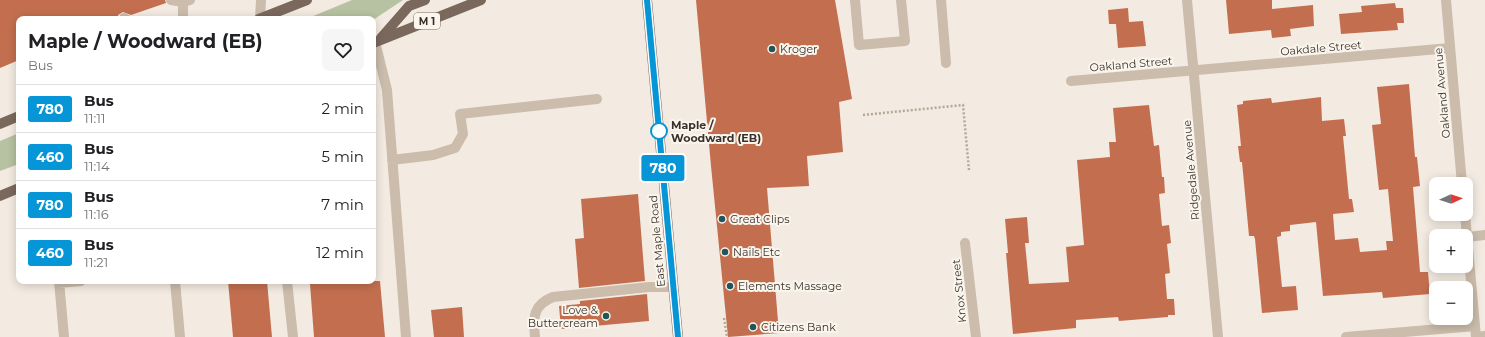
<!DOCTYPE html>
<meta charset="utf-8">
<style>
body{margin:0;font-family:Montserrat,sans-serif;background:#f6f6f6;color:#202124;height:100vh;display:flex;flex-direction:column;font-size:15px;white-space:nowrap}
*{box-sizing:border-box;margin:0}
p{font-size:13px;color:#757577}
.icon{flex:none;width:22px;height:22px;fill:none;stroke:currentColor;stroke-width:2;stroke-linecap:round;stroke-linejoin:round}
.map{position:relative;flex:1;overflow:hidden}
.drawer{position:absolute;left:16px;top:16px;width:360px;height:268px;display:flex;flex-direction:column;background:#fff;border-radius:8px;box-shadow:0 2px 10px #0003}
.drawer>*{flex:none}
.badge{padding:0 8px;border-radius:3px;font-size:14px;line-height:26px}
.needle{width:26px;rotate:87deg}
.tools{position:absolute;left:1429px;top:177px;display:grid;gap:8px}
.tools a{display:grid;place-items:center;width:44px;height:44px;border-radius:8px;background:#fff;box-shadow:0 2px 10px #0003;font-size:20px}
.map>.badge{position:absolute;translate:-50% -50%;box-shadow:0 0 0 2px #fff}
.round{display:grid;place-items:center;flex:none;width:42px;height:42px;border-radius:8px;background:#f6f6f6}
.summary{display:flex;align-items:center;justify-content:space-between;height:68px;padding:0 12px}
h1{font-size:19px;font-weight:700;line-height:30px}
ul{padding:0;list-style:none}
li{display:flex;align-items:center;gap:12px;height:48px;padding:0 12px;border-top:1px solid #e0e0e0}
li div{flex:1}
li b{display:block;font-size:15px}
li em{font-style:normal}
li .badge{min-width:44px;font-weight:700;text-align:center}
.map>svg:first-child{display:block}
.green{fill:#b6c2a1}
.building{fill:#c36f4f}
.lines{fill:none;stroke-linecap:round;stroke-linejoin:round}
.path{stroke:#b7a697;stroke-width:2.5;stroke-dasharray:2 2;stroke-linecap:butt}
.minor{stroke:#cbbcac;stroke-width:10}
.major{stroke:#7b685d;stroke-width:10}
.line-casing{stroke:#fff;stroke-width:9}
.line{stroke:#0696d7;stroke-width:6}
.poi-dot{fill:#21555b;stroke:#faf5ed;stroke-width:1.5}
.stop-dot{fill:#fff;stroke:#0696d7;stroke-width:2}
.labels{text-anchor:middle;stroke-width:4;stroke-linejoin:round;paint-order:stroke}
.shield{fill:#faf5ed;stroke:#746b65;stroke-width:1}
.shield-label{font-size:10px;font-weight:bold;fill:#3a302b}
.street-label{font-size:11px;fill:#3a302b;stroke:#faf5ed}
.poi-label{font-size:11px;fill:#3a302b;stroke:#faf5ed;text-anchor:start}
.stop-label{font-size:11px;font-weight:bold;fill:#3a302b;stroke:#faf5ed;text-anchor:start}
</style>
<div class="map">
<svg width="1485" height="337" viewBox="0 0 1485 337">
<rect width="100%" height="100%" fill="#f3ebe1"/>
<path class="green" d="M352,0H403L373,20L306,19Z
M19,133V164L0,171V141Z"/>
<path class="building" d="M0,0H165L166,3L131,15L123,12L118,15V19H19V60L0,68Z
M696,0H835L852,99L839,102L843,152L807,156L809,186L767,188L779,333L728,337L711,166Z
M1226,0H1272V9L1313,5L1314,26L1290,29L1291,36L1272,38L1271,30L1229,34Z
M1395,3L1396,8H1403L1404,23H1397L1398,30L1341,34L1339,14L1362,12L1361,6Z
M1128,8L1129,22L1143,21L1146,46L1118,48L1116,24H1109L1108,10Z
M1409,84L1415,157H1417L1420,186L1413,187L1418,247L1420,272H1428L1430,294L1383,298L1382,292L1323,296L1316,222L1290,225V231L1281,232V236L1277,237L1282,287L1296,286L1298,310L1262,313L1255,239L1254,236H1249L1242,162H1240L1238,146H1241L1237,105L1243,104V101L1271,98L1272,103L1321,97L1322,121L1344,119L1346,136H1343L1349,199H1352L1354,212L1333,214L1335,240L1358,238L1360,252L1387,250L1386,241H1393L1388,189L1379,190L1372,125L1381,124L1377,87Z
M1149,105L1154,146L1159,145L1162,177H1164L1165,193L1159,194L1162,226L1169,225L1171,243L1167,244L1170,273L1165,274L1167,299H1174L1175,315H1168V317L1119,321L1118,317L1076,320V328L1013,334L1006,253H1008L1005,219L1027,217L1029,243H1025L1029,284L1069,282L1066,247L1084,245L1077,160L1110,157L1109,142H1116L1113,108Z
M638,194L645,281L579,288L575,239L584,238L581,199Z
M228,281H267L272,337H233Z
M344,281H380L385,337H314L310,284Z
M647,294L649,321L561,329L559,306L580,304V301Z
M462,307L464,337H434L431,310Z"/>
<g class="lines">
<path class="path" d="M306,17V19
M863,115L963,105L969,170
M724,318L727,337"/>
<path class="minor" d="M171,0L183,2L190,0
M855,0L859,45L905,41L901,0
M941,0L946,63
M1187,0L1218,337
M1446,0L1462,184
M124,18L126,19
M183,19V0
M260,19L261,0
M375,42L387,90L406,337
M1071,81L1450,48
M392,160L433,155L455,148L463,134L460,114L597,99
M1465,214L1476,337L1485,336
M1467,237L1485,235
M965,243L976,337
M59,281L64,337
M175,281L180,337
M287,281L293,337
M59,283L81,281
M535,337C533,317 533,305 553,297L649,287H673
M1346,337L1475,326"/>
<path class="major" d="M647,0L678,337
M259,19L307,0
M381,38L409,6L425,0
M373,43L481,0
M0,124L19,116
M0,196L19,188"/>
</g>
<g class="lines">
<g class="line-casing">
<path id="line" d="M647,0L678,337"/>
</g>
<use href="#line" class="line"/>
</g>
<g class="poi-dot">
<circle cx="772" cy="49" r="4"/>
<circle cx="722" cy="219" r="4"/>
<circle cx="725" cy="252" r="4"/>
<circle cx="730" cy="286" r="4"/>
<circle cx="606" cy="316" r="4"/>
<circle cx="753" cy="327" r="4"/>
</g>
<circle class="stop-dot" cx="659" cy="131" r="8"/>
<g class="labels">
<rect class="shield" x="414" y="13" width="26" height="16" rx="3"/>
<g class="shield-label">
<text x="427" y="25">M 1</text>
</g>
<g class="street-label">
<text transform="translate(1321 48) rotate(-5)" y="4">Oakdale Street</text>
<text transform="translate(1131 64) rotate(-5)" y="4">Oakland Street</text>
<text transform="translate(1442 93) rotate(-95)" y="4">Oakland Avenue</text>
<text transform="translate(1191 170) rotate(-95)" y="4">Ridgedale Avenue</text>
<text transform="translate(657 241) rotate(-95)" y="4">East Maple Road</text>
<text transform="translate(959 291) rotate(-96)" y="4">Knox Street</text>
</g>
<g class="poi-label">
<text x="780" y="53">Kroger</text>
<text x="730" y="223">Great Clips</text>
<text x="733" y="256">Nails Etc</text>
<text x="738" y="290">Elements Massage</text>
<text x="598" y="314" text-anchor="end">Love &amp;<tspan x="598" dy="13">Buttercream</tspan></text>
<text x="761" y="331">Citizens Bank</text>
</g>
<g class="stop-label">
<text x="671" y="129">Maple /<tspan x="671" dy="13">Woodward (EB)</tspan></text>
</g>
</g>
</svg>
<div class="tools">
<a><svg class="needle" viewBox="-14 -14 28 28"><path d="M0-13l5 13h-10z" fill="#e53935"/><path d="M0 13l5-13h-10z" fill="#757577"/></svg></a>
<a>+</a>
<a>−</a>
</div>
<b class="badge" style="left:663px;top:168px;background:#0696d7;color:#fff">780</b>
<section class="drawer">
<div class="summary"><div><h1>Maple / Woodward (EB)</h1><p>Bus</p></div><a class="round"><svg class="icon" aria-label="heart" viewBox="0 0 24 24"><path d="M12 20l-8-8c-3-5 5-10 8-4 3-6 11-1 8 4z"/></svg></a></div>
<ul>
<li><span class="badge" style="background:#0696d7;color:#fff">780</span><div><b>Bus</b><p>11:11</p></div><em>2 min</em></li>
<li><span class="badge" style="background:#0696d7;color:#fff">460</span><div><b>Bus</b><p>11:14</p></div><em>5 min</em></li>
<li><span class="badge" style="background:#0696d7;color:#fff">780</span><div><b>Bus</b><p>11:16</p></div><em>7 min</em></li>
<li><span class="badge" style="background:#0696d7;color:#fff">460</span><div><b>Bus</b><p>11:21</p></div><em>12 min</em></li>
</ul>
</section>
</div>
